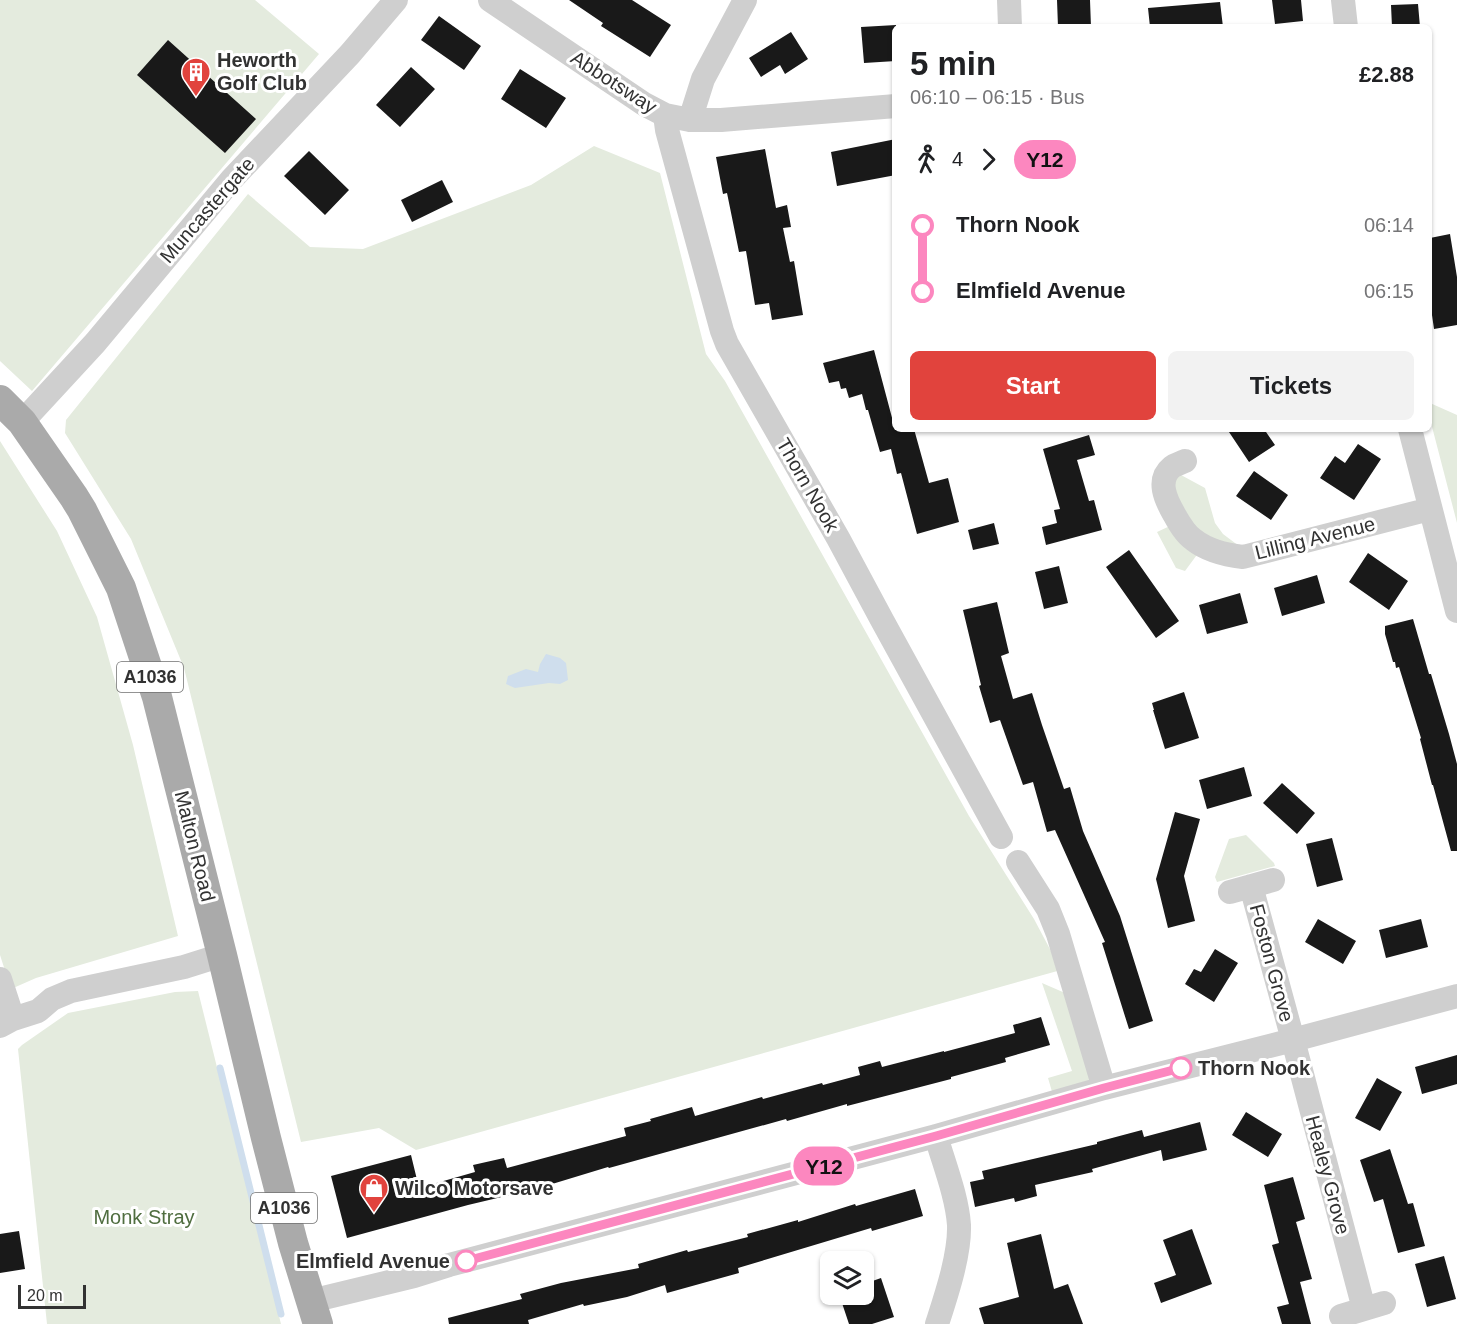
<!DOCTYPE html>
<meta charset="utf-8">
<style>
body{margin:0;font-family:Arial,sans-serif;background:#f2f2f2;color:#202124;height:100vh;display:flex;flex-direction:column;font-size:22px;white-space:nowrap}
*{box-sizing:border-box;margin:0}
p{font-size:20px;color:#757577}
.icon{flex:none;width:33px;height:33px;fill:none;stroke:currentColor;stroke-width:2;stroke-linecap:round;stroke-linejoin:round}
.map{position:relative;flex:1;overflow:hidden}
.drawer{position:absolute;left:892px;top:24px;width:540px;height:408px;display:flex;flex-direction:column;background:#fff;border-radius:9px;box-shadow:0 2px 4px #0004}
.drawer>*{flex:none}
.badge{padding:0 12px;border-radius:20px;font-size:21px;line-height:39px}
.tools{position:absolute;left:820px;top:1251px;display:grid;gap:12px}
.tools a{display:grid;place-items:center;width:54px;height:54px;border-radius:9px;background:#fff;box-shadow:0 2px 4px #0004;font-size:30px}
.scale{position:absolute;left:18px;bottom:15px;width:68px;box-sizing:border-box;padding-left:6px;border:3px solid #323232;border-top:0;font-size:16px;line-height:21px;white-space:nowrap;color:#323232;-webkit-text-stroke:4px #fff;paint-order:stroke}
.map>.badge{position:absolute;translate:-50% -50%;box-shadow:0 0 0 3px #fff}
.legs{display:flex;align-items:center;gap:9px;height:66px;padding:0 18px;font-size:20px}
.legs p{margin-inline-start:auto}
.head{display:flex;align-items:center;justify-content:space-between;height:102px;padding:0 18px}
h1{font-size:33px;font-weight:600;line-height:45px}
.primary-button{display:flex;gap:12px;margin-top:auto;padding:12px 18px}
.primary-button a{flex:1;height:69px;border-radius:9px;background:#e1433d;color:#fff;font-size:24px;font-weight:600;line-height:69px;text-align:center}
.primary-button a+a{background:#f2f2f2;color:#202124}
ul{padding:0 18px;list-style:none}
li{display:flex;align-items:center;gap:21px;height:66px;font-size:22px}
li i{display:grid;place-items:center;width:9px;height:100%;margin:0 8px;background:currentColor}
li i::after{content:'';width:15px;height:15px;margin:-8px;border:4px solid;border-radius:50%;background:#fff}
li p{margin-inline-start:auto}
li:first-child i{background:linear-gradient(#0000 50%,currentColor 0)}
li:last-child i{background:linear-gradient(currentColor 50%,#0000 0)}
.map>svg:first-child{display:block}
.green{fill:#e4ebde}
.water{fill:#cfdeed}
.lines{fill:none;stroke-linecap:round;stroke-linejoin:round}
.stream{stroke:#cfdeed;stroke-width:7}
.building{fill:#191919}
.minor{stroke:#cfcfcf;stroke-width:24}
.major{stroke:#aaa;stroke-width:30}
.line-1-casing{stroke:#fff;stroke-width:14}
.line-1{stroke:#fc87bf;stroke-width:9}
.stop-1-dot{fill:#fff;stroke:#fc87bf;stroke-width:3}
.labels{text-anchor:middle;stroke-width:6;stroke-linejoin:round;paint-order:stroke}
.shield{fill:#fff;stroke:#707070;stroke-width:1.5}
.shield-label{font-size:18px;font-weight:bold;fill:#323232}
.poi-label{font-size:20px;font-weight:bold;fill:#323232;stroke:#fff;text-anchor:start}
.street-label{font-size:20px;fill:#323232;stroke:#fff}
.stop-label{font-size:20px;font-weight:bold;fill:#323232;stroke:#fff;text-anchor:start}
.park-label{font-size:20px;fill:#506e40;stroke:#fff}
</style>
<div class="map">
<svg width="1457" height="1324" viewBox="0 0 1457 1324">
<rect width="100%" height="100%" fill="#fff"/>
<path class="green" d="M0,0H255L319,54L32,391L0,361Z
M594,146L660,173L706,354L725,381L969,816L1034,919L1061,970L416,1150L379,1128L301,1142L184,668L131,539L65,433L66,420L248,194L310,247L363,249L531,185Z
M1430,403L1457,415V523L1430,419Z
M0,441L57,531L97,617L133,745L178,936L36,978L11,989L0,955Z
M1181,475L1205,488L1215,523L1223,534L1243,549L1201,537L1173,490L1175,476Z
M1172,525L1199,552L1185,571L1176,568L1157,532Z
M1246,835L1274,863L1275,866L1217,882L1215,877L1229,839Z
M1042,983L1072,996L1094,1066L1088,1082L1053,1095L1048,1078L1072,1071Z
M198,991L281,1324H47L18,1049L22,1045L68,1013L175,992Z"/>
<path class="water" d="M546,654L560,658L566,663L568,680L560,684L549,683L515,688L506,684L508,676L526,669L538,672L540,664Z"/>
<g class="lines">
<path class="stream" d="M220,1068L281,1314"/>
</g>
<path class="building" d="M569,0H632L671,25L650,57L601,26L603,23Z
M1057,0H1090L1091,27H1058Z
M1272,0H1301L1303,21L1275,24Z
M1220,2L1223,27H1150L1148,8Z
M1418,4L1420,27H1392L1391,5Z
M439,16L481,46L464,70L421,40Z
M896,25V61L864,63L861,27Z
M791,32L808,59L785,74L780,65L761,77L749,58Z
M168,40L256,119L225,153L137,75Z
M411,67L435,89L400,127L376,105Z
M520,69L566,98L546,128L501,99Z
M896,139V175L837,186L831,152Z
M765,149L776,208L787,205L791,227L783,228L790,262L794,261L803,315L772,320L769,303L755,305L746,251L739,252L727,193L723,194L716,157Z
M309,151L349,190L325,215L284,176Z
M442,180L453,202L412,222L401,200Z
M1450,234L1457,277V325L1434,329L1430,301V238Z
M874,350L895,429H914L929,483L948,478L959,522L917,534L901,473L897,474L891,449L880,452L868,410H866L862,394L849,398L846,388L841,389L839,381L829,383L823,363Z
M1227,429H1264L1275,445L1249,462Z
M1089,435L1095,455L1077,460L1089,501L1094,500L1102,530L1046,545L1042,527L1057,523L1054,510L1060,509L1043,449Z
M1358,444L1381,459L1354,500L1320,478L1335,456L1345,463Z
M1254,471L1288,495L1271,520L1236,496Z
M994,523L999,544L973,550L968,530Z
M1129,550L1179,621L1156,638L1106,567Z
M1368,553L1408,581L1389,610L1349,582Z
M1059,566L1068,603L1044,609L1035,572Z
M1317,575L1325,603L1282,616L1274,588Z
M1240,593L1248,623L1207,634L1199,605Z
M997,602L1009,653L1001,656L1013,699L1032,693L1042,725L1064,789L1070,787L1083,831L1120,916L1153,1021L1129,1029L1102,943L1105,942L1055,830L1047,832L1033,782L1023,785L1000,720L990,723L979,686L981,685L963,610Z
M1413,619L1429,674H1431L1449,734L1457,764V851H1451L1433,785H1432L1420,739L1421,738L1399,667L1396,668L1395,662H1393L1385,634V626Z
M1184,692L1199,738L1165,749L1153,710H1154L1152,703Z
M1244,767L1252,796L1207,809L1199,780Z
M1282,783L1315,813L1297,834L1263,803Z
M1175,812L1200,819L1184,876L1195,921L1168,928L1156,879Z
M1332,838L1343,880L1317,887L1306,844Z
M1318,919L1356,941L1343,964L1305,942Z
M1421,919L1428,947L1386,958L1379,930Z
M1215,949L1238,963L1214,1002L1185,984L1194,969L1201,972Z
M1041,1017L1050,1045L1005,1058L1006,1062L951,1077V1079L847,1106V1104L787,1121L786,1119L609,1168L608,1167L539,1188L468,1205L347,1238L331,1176L411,1155L419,1188L475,1172L473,1165L504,1158L507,1168L626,1136L624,1128L651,1121L650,1119L692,1107L695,1116L762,1097L763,1099L822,1083L823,1085L860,1075L858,1067L880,1061L882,1067L944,1051V1052L1015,1033L1013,1025Z
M1457,1055V1084L1422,1094L1415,1067Z
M1377,1078L1402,1092L1380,1131L1355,1118Z
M1246,1112L1282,1134L1268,1157L1232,1135Z
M1200,1122L1207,1150L1163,1161L1161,1150L1092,1169L1093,1172L1035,1185L1037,1196L1015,1202L1014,1198L975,1207L970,1182L984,1179L982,1171L1097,1144V1142L1142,1130L1144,1137Z
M1390,1149L1408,1204L1413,1203L1425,1246L1398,1253L1383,1199L1374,1202L1360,1160Z
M1293,1177L1305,1219L1296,1222L1312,1279L1300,1282L1311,1324H1282L1277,1307L1289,1304L1272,1245L1279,1243L1264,1185Z
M915,1189L923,1216L872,1231L871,1228L738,1268L739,1273L667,1293L665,1285L627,1297L584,1306L583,1304L528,1320L529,1324H449L448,1318L522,1299L520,1294L561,1283L639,1268L638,1264L687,1250L688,1252L748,1237L747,1234L798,1220V1222L855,1204L856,1206Z
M1192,1229L1212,1284L1161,1303L1154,1283L1176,1275L1163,1240Z
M19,1231L25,1269L0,1273V1234Z
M1041,1234L1054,1289L1068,1284L1083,1324H984L979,1308L1019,1297L1007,1243Z
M1444,1256L1456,1299L1427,1307L1415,1264Z
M881,1278L894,1317L872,1324H849L839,1294H864V1284Z"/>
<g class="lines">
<path class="minor" d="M490,0L644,104L665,115L690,120H721L896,106
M1009,0L1010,27
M1343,0L1346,27
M665,115L667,130L722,331L727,344L838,538L882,620L1001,837
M690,120L703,79L745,0
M22,422L95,343L232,179L350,54L396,0
M1410,429L1457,611
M1185,461C1181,463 1176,464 1172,467C1156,480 1166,500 1174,514C1179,523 1185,534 1194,540C1208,551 1226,555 1243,557L1430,509
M1018,862L1048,909L1058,934L1104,1088
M1251,886L1293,1040L1364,1309
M1230,892L1273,880
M0,979L13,1019
M0,1026L13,1019L38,1011L52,999L71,991L184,967L222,955
M936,1136C944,1164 957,1196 959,1225C960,1255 946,1296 937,1324
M311,1301L414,1276L449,1265L936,1136L1104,1088L1293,1040L1457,996
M1341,1316L1384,1303"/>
<path class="major" d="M0,400L22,422L74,497L82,510L121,588L157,697L222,955L266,1138L293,1243L318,1324"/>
</g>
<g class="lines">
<g class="line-1-casing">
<path id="line-1" d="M466,1261L936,1136L1104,1088L1181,1068"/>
</g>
<use href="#line-1" class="line-1"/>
</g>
<defs>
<g id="building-pin" transform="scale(1.5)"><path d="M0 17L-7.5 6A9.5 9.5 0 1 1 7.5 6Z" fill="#e1433d" stroke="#fff"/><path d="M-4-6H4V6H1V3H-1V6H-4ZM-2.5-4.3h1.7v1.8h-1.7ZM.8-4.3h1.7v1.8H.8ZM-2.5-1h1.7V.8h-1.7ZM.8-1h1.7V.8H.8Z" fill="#fff"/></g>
<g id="shop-pin" transform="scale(1.5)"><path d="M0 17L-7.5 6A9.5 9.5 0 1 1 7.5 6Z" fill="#e1433d" stroke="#fff"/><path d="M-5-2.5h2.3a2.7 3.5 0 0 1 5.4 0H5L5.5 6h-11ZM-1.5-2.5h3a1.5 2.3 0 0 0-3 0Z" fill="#fff"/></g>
</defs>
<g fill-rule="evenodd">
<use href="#building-pin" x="196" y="72"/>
<use href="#shop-pin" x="374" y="1188"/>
</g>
<g class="stop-1-dot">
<circle cx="1181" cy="1068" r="10"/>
<circle cx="466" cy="1261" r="10"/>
</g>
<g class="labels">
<g class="shield">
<rect x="117" y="662" width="66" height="30" rx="4.5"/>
<rect x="251" y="1193" width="66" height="30" rx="4.5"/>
</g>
<g class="shield-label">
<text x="150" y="683">A1036</text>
<text x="284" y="1214">A1036</text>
</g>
<g class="poi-label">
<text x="217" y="67">Heworth<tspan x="217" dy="23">Golf Club</tspan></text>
<text x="395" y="1195">Wilco Motorsave</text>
</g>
<g class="street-label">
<text transform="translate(614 82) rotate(33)" y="7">Abbotsway</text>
<text transform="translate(207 210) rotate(-49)" y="7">Muncastergate</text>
<text transform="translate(808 485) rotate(60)" y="7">Thorn Nook</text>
<text transform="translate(1315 538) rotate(-14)" y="7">Lilling Avenue</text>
<text transform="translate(195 846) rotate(76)" y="7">Malton Road</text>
<text transform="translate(1272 963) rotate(75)" y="7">Foston Grove</text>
<text transform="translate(1328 1175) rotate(75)" y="7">Healey Grove</text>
</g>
<g class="stop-label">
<text x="1198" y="1075">Thorn Nook</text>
<text x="450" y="1268" text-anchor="end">Elmfield Avenue</text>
</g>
<g class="park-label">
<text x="144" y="1224">Monk Stray</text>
</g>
</g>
</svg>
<div class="tools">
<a><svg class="icon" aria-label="layers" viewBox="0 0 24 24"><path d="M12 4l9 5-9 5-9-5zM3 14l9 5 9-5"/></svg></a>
</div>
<div class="scale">20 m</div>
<b class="badge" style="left:824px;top:1166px;background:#fc87bf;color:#111">Y12</b>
<section class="drawer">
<div class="head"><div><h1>5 min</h1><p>06:10 – 06:15 · Bus</p></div><b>£2.88</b></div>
<div class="legs"><svg class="icon" aria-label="walk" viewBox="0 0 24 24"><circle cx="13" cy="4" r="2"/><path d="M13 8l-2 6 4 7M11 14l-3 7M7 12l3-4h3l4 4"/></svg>4<svg class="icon" aria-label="forward" viewBox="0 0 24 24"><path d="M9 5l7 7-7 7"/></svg><b class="badge" style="background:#fc87bf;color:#111">Y12</b></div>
<ul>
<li><i style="color:#fc87bf"></i><b>Thorn Nook</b><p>06:14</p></li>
<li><i style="color:#fc87bf"></i><b>Elmfield Avenue</b><p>06:15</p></li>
</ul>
<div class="primary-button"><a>Start</a><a>Tickets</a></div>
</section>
</div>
